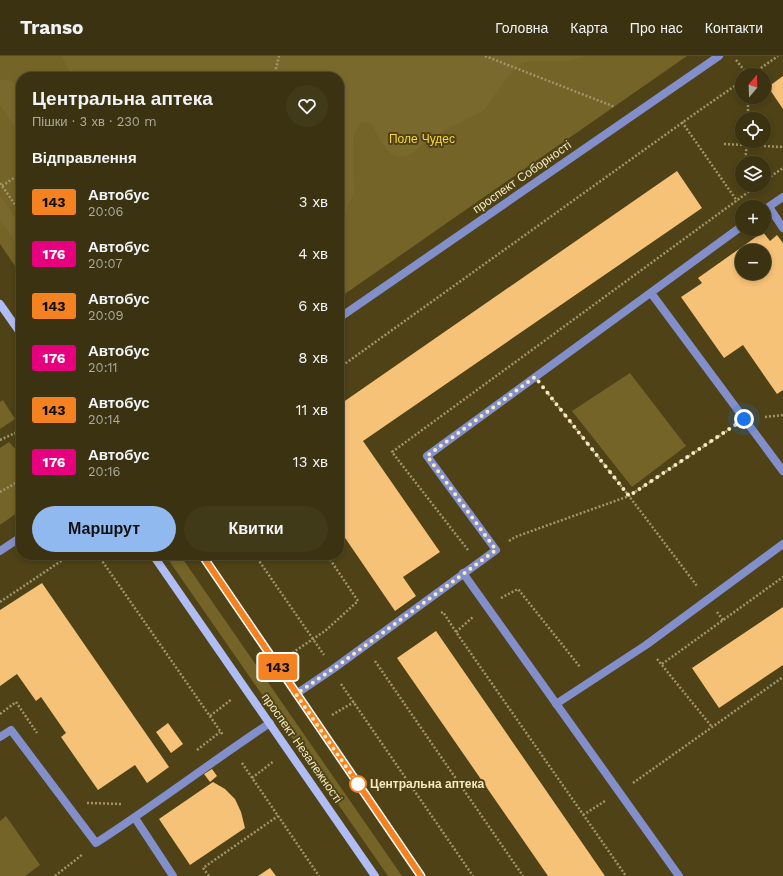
<!DOCTYPE html>
<html lang="uk">
<meta charset="utf-8">
<style>
body{margin:0;font-family:"Work Sans",sans-serif;background:#413a19;color:#f1f3f6;height:100vh;display:flex;flex-direction:column;font-size:15px;white-space:nowrap}
*{box-sizing:border-box;margin:0}
p{font-size:13px;color:#abaa9f}
.icon{flex:none;width:22px;height:22px;fill:none;stroke:currentColor;stroke-width:2;stroke-linecap:round;stroke-linejoin:round}
.map{position:relative;flex:1;overflow:hidden}
.side{position:absolute;left:16px;top:16px;width:328px;height:488px;display:flex;flex-direction:column;background:#3a3210;border-radius:16px;box-shadow:0 2px 6px #0003,0 0 0 1px #544d30}
.side>*{flex:none}
.badge{padding:0 8px;border-radius:3px;font-size:14px;line-height:26px}
.needle{width:26px;rotate:19deg}
.controls{position:absolute;left:735px;top:12px;display:grid;gap:8px}
.controls a{display:grid;place-items:center;width:36px;height:36px;border-radius:50%;background:#3a3210;box-shadow:0 2px 6px #0003,0 0 0 1px #544d30;font-size:20px}
.you{position:absolute;width:20px;height:20px;margin:-10px;border:3px solid #fff;border-radius:50%;background:#1a73e8;box-shadow:0 0 0 6px #1a73e833}
.map>.badge{position:absolute;translate:-50% -50%;box-shadow:0 0 0 2px #fff}
h2{padding:0 16px;font-size:15px;line-height:36px}
.round{display:grid;place-items:center;flex:none;width:42px;height:42px;border-radius:21px;background:#413a19}
.headline{display:flex;align-items:center;justify-content:space-between;height:68px;padding:0 16px}
h1{font-size:19px;font-weight:700;line-height:30px}
.primary-button{display:flex;gap:8px;margin-top:auto;padding:8px 16px}
.primary-button a{flex:1;height:46px;border-radius:24px;background:#90b9f0;color:#111;font-size:16px;font-weight:700;line-height:46px;text-align:center}
.primary-button a+a{background:#413a19;color:#f1f3f6}
ul{padding:0;list-style:none}
li{display:flex;align-items:center;gap:12px;height:52px;padding:0 16px}
li div{flex:1}
li b{display:block;font-size:15px}
li em{font-style:normal}
li .badge{min-width:44px;font-weight:700;text-align:center}
header{display:flex;align-items:center;gap:24px;box-sizing:border-box;height:56px;padding:0 20px;background:#3a3210;border-bottom:1px solid #544d30}
header strong{font-size:19px}
nav{display:flex;gap:22px;margin-inline-start:auto;font-size:14px}
.map>svg:first-child{display:block}
.green{fill:#746427}
.forest{fill:#7a692d}
.building{fill:#f6c278;fill-rule:evenodd}
.lines{fill:none;stroke-linecap:round;stroke-linejoin:round}
.path{stroke:#a0956b;stroke-width:2.5;stroke-dasharray:2 2;stroke-linecap:butt}
.lane{stroke:#838fca;stroke-width:8}
.street{stroke:#838fca;stroke-width:8}
.secondary{stroke:#b0bdf5;stroke-width:8}
.line-casing{stroke:#fff;stroke-width:9}
.line{stroke:#f58220;stroke-width:6}
.walk{stroke:#f5eac2;stroke-width:4;stroke-dasharray:0 7.2}
.stop-dot{fill:#fff;stroke:#f58220;stroke-width:2}
.labels{text-anchor:middle;stroke-width:4;stroke-linejoin:round;paint-order:stroke}
.park-label{font-size:12px;fill:#fbd538;stroke:#4e4216}
.street-label{font-size:12px;fill:#f5eac2;stroke:#4e4216}
.stop-label{font-size:12px;font-weight:bold;fill:#f5eac2;stroke:#4e4216;text-anchor:start}
</style>
<header>
<strong>Transo</strong>
<nav><a>Головна</a><a>Карта</a><a>Про нас</a><a>Контакти</a></nav>
</header>
<div class="map">
<svg width="783" height="820" viewBox="0 0 783 820">
<rect width="100%" height="100%" fill="#4e4216"/>
<path class="green" d="M0,0H687L339,242V21H21V219L0,188Z
M630,317L686,390L632,431L572,355Z
M3,344L15,363L0,373V346Z
M9,386L21,399V454L0,469V392Z
M165,499H180L402,820H388Z
M6,760L40,809L25,820H0V765Z"/>
<path class="forest" d="M62,0H586L568,5H530L523,7L510,18L484,54L436,79L408,100L399,101L391,98L381,86L371,67L361,66L353,80L354,137L339,170V21H72Z
M7,23L21,31V80L0,49V25Z
M0,139L21,171V195L0,164Z"/>
<path class="building" d="M783,20V53L768,31Z
M677,115L702,152L363,385L440,496L403,521L416,540L395,555L339,473V349Z
M763,176L770,185L777,179L783,187V334L777,338L743,289L724,302L681,241L702,227L698,222ZM742,195H764V217H742Z
M42,527L169,711L147,727L135,709L98,734L61,681L66,677L41,641L36,645L17,618L0,630V554Z
M783,551V609L719,652L692,612Z
M436,575L605,820H548L397,602Z
M168,667L183,688L171,697L156,676Z
M212,713L217,720L210,726L204,718Z
M213,726L225,733L235,743L241,756L245,772L190,809L159,763Z
M270,812L276,820H258Z"/>
<g class="lines">
<path class="path" d="M485,0L615,51
M736,4L748,19
M751,19L778,0
M274,21L279,0
M748,63V41
M682,66L737,145
M724,88L783,91
M745,107L747,85
M764,125L783,112
M0,127L21,157
M2,130L21,117
M339,312L700,54L742,25
M546,335L629,440L697,530
M765,361L783,359
M0,384L15,377L21,385
M0,436L21,424
M509,485L515,481L629,440L730,373
M468,494L392,396L758,129
M98,499L223,679
M255,499L324,599
M501,542L518,533L580,611
M0,546L70,499
M717,556L723,564
M441,557L443,556L456,576L626,820
M456,576L474,560
M289,599L325,575L358,545L327,499
M657,603L712,671
M375,605L523,820
M662,608L783,521
M341,628L473,820
M0,658L16,646L37,677
M332,659L354,646
M210,660L232,643
M197,694L220,676
M242,707L319,820
M252,722L274,705
M633,727L783,621
M87,747L122,748
M583,759L605,745
M55,820L83,798
M209,820L203,812L278,760"/>
<path class="lane" d="M764,154L783,141
M651,237L783,415
M463,517L679,820
M296,638L333,613L496,494L427,400L742,170
M556,648L646,589L783,488
M0,681L11,674L96,787C155,749 211,706 270,667
M135,762L173,820"/>
<path class="street" d="M769,151L783,172
M339,262L719,0
M0,495L21,481"/>
<path class="secondary" d="M0,248L21,278
M153,499L375,820
M202,499L421,820"/>
</g>
<g class="lines">
<g class="line-casing">
<path id="line" d="M202,499L421,820"/>
</g>
<use href="#line" class="line"/>
<path class="walk" d="M358,728L360,731L296,638L333,613L496,494L427,400L535,321L629,440L744,363"/>
</g>
<circle class="stop-dot" cx="358" cy="728" r="8"/>
<g class="labels">
<g class="park-label">
<text x="422" y="87">Поле Чудес</text>
</g>
<g class="street-label">
<text transform="translate(522 121) rotate(-35)" y="4">проспект Соборності</text>
<text transform="translate(302 692) rotate(55)" y="4">проспект Незалежності</text>
</g>
<g class="stop-label">
<text x="370" y="732">Центральна аптека</text>
</g>
</g>
</svg>
<div class="controls">
<a><svg class="needle" viewBox="-14 -14 28 28"><path d="M0-13l5 13h-10z" fill="#e53935"/><path d="M0 13l5-13h-10z" fill="#abaa9f"/></svg></a>
<a><svg class="icon" aria-label="locate" viewBox="0 0 24 24"><circle cx="12" cy="12" r="6"/><path d="M12 2v4M12 18v4M2 12h4M18 12h4"/></svg></a>
<a><svg class="icon" aria-label="layers" viewBox="0 0 24 24"><path d="M12 4l9 5-9 5-9-5zM3 14l9 5 9-5"/></svg></a>
<a>+</a>
<a>−</a>
</div>
<div class="you" style="left:744px;top:363px"></div>
<b class="badge" style="left:278px;top:611px;background:#f58220;color:#111">143</b>
<section class="side">
<div class="headline"><div><h1>Центральна аптека</h1><p>Пішки · 3 хв · 230 m</p></div><a class="round"><svg class="icon" aria-label="heart" viewBox="0 0 24 24"><path d="M12 20l-8-8c-3-5 5-10 8-4 3-6 11-1 8 4z"/></svg></a></div>
<h2>Відправлення</h2>
<ul>
<li><span class="badge" style="background:#f58220;color:#111">143</span><div><b>Автобус</b><p>20:06</p></div><em>3 хв</em></li>
<li><span class="badge" style="background:#e6007e;color:#fff">176</span><div><b>Автобус</b><p>20:07</p></div><em>4 хв</em></li>
<li><span class="badge" style="background:#f58220;color:#111">143</span><div><b>Автобус</b><p>20:09</p></div><em>6 хв</em></li>
<li><span class="badge" style="background:#e6007e;color:#fff">176</span><div><b>Автобус</b><p>20:11</p></div><em>8 хв</em></li>
<li><span class="badge" style="background:#f58220;color:#111">143</span><div><b>Автобус</b><p>20:14</p></div><em>11 хв</em></li>
<li><span class="badge" style="background:#e6007e;color:#fff">176</span><div><b>Автобус</b><p>20:16</p></div><em>13 хв</em></li>
</ul>
<div class="primary-button"><a>Маршрут</a><a>Квитки</a></div>
</section>
</div>
